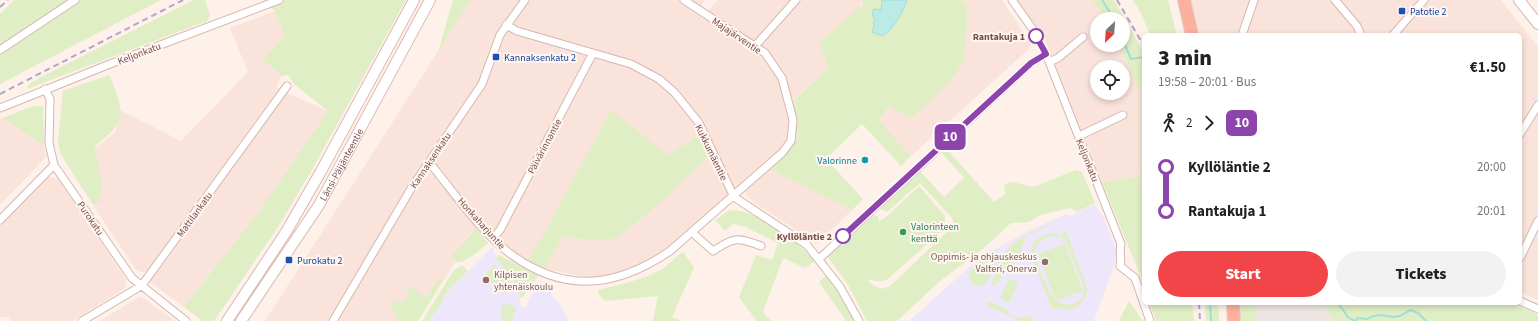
<!DOCTYPE html>
<meta charset="utf-8">
<style>
body{margin:0;font-family:"Source Sans 3",sans-serif;background:#f2f2f2;color:#222;height:100vh;display:flex;flex-direction:column;font-size:15px;white-space:nowrap}
*{box-sizing:border-box;margin:0}
p{font-size:13px;color:#767676}
.icon{flex:none;width:22px;height:22px;fill:none;stroke:currentColor;stroke-width:2;stroke-linecap:round;stroke-linejoin:round}
.map{position:relative;flex:1;overflow:hidden}
.drawer{position:absolute;left:1142px;top:33px;width:380px;height:272px;display:flex;flex-direction:column;background:#fff;border-radius:6px;box-shadow:0 2px 6px #0003}
.drawer>*{flex:none}
.badge{padding:0 8px;border-radius:6px;font-size:14px;line-height:26px}
.needle{width:26px;rotate:205deg}
.buttons{position:absolute;left:1090px;top:12px;display:grid;gap:8px}
.buttons a{display:grid;place-items:center;width:40px;height:40px;border-radius:50%;background:#fff;box-shadow:0 2px 6px #0003;font-size:20px}
.map>.badge{position:absolute;translate:-50% -50%;box-shadow:0 0 0 2px #fff}
.legs{display:flex;align-items:center;gap:6px;height:44px;padding:0 16px;font-size:13px}
.legs p{margin-inline-start:auto}
.summary{display:flex;align-items:center;justify-content:space-between;height:68px;padding:0 16px}
h1{font-size:22px;font-weight:800;line-height:30px}
.primary-button{display:flex;gap:8px;margin-top:auto;padding:8px 16px}
.primary-button a{flex:1;height:46px;border-radius:24px;background:#f2454a;color:#fff;font-size:16px;font-weight:800;line-height:46px;text-align:center}
.primary-button a+a{background:#f2f2f2;color:#222}
ul{padding:0 16px;list-style:none}
li{display:flex;align-items:center;gap:14px;height:44px;font-size:15px}
li i{display:grid;place-items:center;width:6px;height:100%;margin:0 5px;background:currentColor}
li i::after{content:'';width:10px;height:10px;margin:-5px;border:3px solid;border-radius:50%;background:#fff}
li p{margin-inline-start:auto}
li:first-child i{background:linear-gradient(#0000 50%,currentColor 0)}
li:last-child i{background:linear-gradient(currentColor 50%,#0000 0)}
.map>svg:first-child{display:block}
.residential{fill:#f9e3da;fill-rule:evenodd}
.industrial{fill:#efe5e2}
.education{fill:#eee6fb}
.green{fill:#e0eec5;fill-rule:evenodd}
.water{fill:#bbebe6;stroke:#a0ded8}
.lines{fill:none;stroke-linecap:round;stroke-linejoin:round}
.stream{stroke:#a0ded8;stroke-width:2}
.minor-casing{stroke:#d5b7b0;stroke-width:9}
.secondary-casing{stroke:#dab7af;stroke-width:12}
.trunk-casing{stroke:#dacecc;stroke-width:14}
.minor{stroke:#fff;stroke-width:7}
.secondary{stroke:#fff;stroke-width:10}
.trunk{stroke:#feb09e;stroke-width:12}
.rail{stroke:#b0a5cb;stroke-width:2;stroke-dasharray:6 4;stroke-linecap:butt}
.line-1-casing{stroke:#fff;stroke-width:9}
.line-1{stroke:#8e44ad;stroke-width:6}
.transit-dot{fill:#1a4fb4;stroke:#fff6f2;stroke-width:1.5}
.stop-1-dot{fill:#fff;stroke:#8e44ad;stroke-width:2}
.culture-dot{fill:#0f9aa8;stroke:#fff6f2;stroke-width:1.5}
.leisure-dot{fill:#2e9e5b;stroke:#fff6f2;stroke-width:1.5}
.education-dot{fill:#8d6e63;stroke:#fff6f2;stroke-width:1.5}
.labels{text-anchor:middle;stroke-width:4;stroke-linejoin:round;paint-order:stroke}
.transit-label{font-size:10px;fill:#164399;stroke:#fff6f2;text-anchor:start}
.street-label{font-size:10px;fill:#7c4f49;stroke:#fff6f2}
.stop-label{font-size:10px;font-weight:bold;fill:#7c4f49;stroke:#fff6f2;text-anchor:end}
.culture-label{font-size:10px;fill:#0d838f;stroke:#fff6f2;text-anchor:end}
.leisure-label{font-size:10px;fill:#27864d;stroke:#fff6f2;text-anchor:start}
.education-label{font-size:10px;fill:#785e54;stroke:#fff6f2;text-anchor:end}
</style>
<div class="map">
<svg width="1538" height="321" viewBox="0 0 1538 321">
<rect width="100%" height="100%" fill="#fef1e9"/>
<path class="residential" d="M471,0H705L701,5L708,11L718,0H863L828,68L793,100L798,138L771,170L852,210L817,244L752,201L740,185L668,249L649,261L627,272L590,278L545,269L563,236L593,241L613,238L632,226L709,156L699,135L668,156L611,110L528,262L500,241L483,222L467,237L451,258L456,262L446,276L435,283L426,298L403,321H265Z
M961,0H1002L1031,44L1028,50L911,156L879,120L889,106L947,86L964,62L968,5Z
M1015,0H1092L1106,17L1107,19H1097V45H1119L1144,99V143L1139,177L1102,182L1043,34ZM1097,67H1123V93H1097Z
M1190,0H1501L1538,47V300L1520,292V35H1197Z
M275,11L285,36L262,59L281,76L277,86L280,91L147,272H140L136,270L93,205L100,200L102,185L95,149L115,132L119,121L120,110L181,141L248,72L230,28Z
M287,93L328,111L257,214L184,307L151,283V281Z
M2,118L44,146L46,157L0,205V119Z
M47,177L58,179L126,279V285L124,289L113,296L72,321H11L8,317H0V224Z
M139,297H142L175,321H100Z"/>
<path class="industrial" d="M1255,303H1324L1334,321H1255Z"/>
<path class="education" d="M1095,204L1104,219L1116,249V260L1094,321H909L984,254L1002,246L1027,231L1067,214L1069,217Z
M492,247L500,264L518,288L520,304L524,309L540,281L551,287V294L564,310L568,321H428L439,307L447,292Z"/>
<path class="green" d="M14,0H161L0,84V14Z
M194,0H205L210,15L207,21L27,89L28,85L39,78Z
M264,0H406L313,168L278,227L214,321H202L184,307L257,214L328,111L294,84L288,75L281,76L262,59L285,36L275,11Z
M453,0H471L438,52Z
M863,0H882L881,10L879,11L882,36C893,30 904,12 907,0H961L968,5L964,62L947,86L911,118L889,106L879,120L911,156L901,166L862,124L826,159L863,199L852,210L771,170L798,138L793,101L828,68L820,42L862,5Z
M1092,0H1114L1144,53V99L1119,45H1123V19H1107Z
M1133,0H1168L1177,35H1150L1141,13Z
M109,75C115,88 127,113 116,126C110,134 102,140 95,146L102,184L100,201L93,205L60,153L58,141L63,91Z
M34,106H43L44,146L2,118Z
M611,110L668,155L700,135L709,156C693,171 629,235 612,239C595,242 580,239 563,236L545,269L528,262Z
M1144,143V284L1102,182L1139,177Z
M945,147L994,202L1006,194L1004,190L1005,184L1012,182L1034,187L1075,170L1082,172L1095,203L1077,212L1070,208L1040,215L1029,222L1011,223L984,248L940,281L897,321H867L848,285L827,256L871,215L878,216L879,221L884,219L919,186L945,216L944,229L888,279C880,283 875,281 867,279L871,284L882,289L890,286L950,229L954,223L951,217L920,183L887,212L879,208L920,171L944,197L964,178L940,151Z
M733,210C765,213 793,239 815,261L805,268L783,258L763,312L771,321H757L739,297L756,255L772,260L778,243L743,226L733,224L725,231L715,220L728,211Z
M1064,218L1026,236L1018,259L994,286L991,283L998,270L1002,268V264H998L999,262L1004,263L1006,259L1003,257C1010,237 1046,226 1064,218Z
M476,228L488,243C483,248 464,264 457,262C456,262 452,258 451,258L453,254Z
M1066,231L1086,284C1091,302 1072,315 1056,307V309L1053,310C1048,299 1031,261 1032,251C1032,244 1036,239 1042,236C1049,232 1056,232 1063,235V232ZM1054,236L1061,237L1066,242L1083,285L1084,292L1081,299C1054,321 1041,273 1035,255C1035,243 1043,237 1054,236Z
M1065,244L1083,291L1056,301L1038,254Z
M683,252L694,267L672,317L681,321H653L658,296L606,301L601,298L597,290C618,285 639,281 658,271C667,267 674,258 683,252Z
M499,255L538,276L523,297L519,298C518,279 505,273 496,258Z
M990,256L995,262L990,277L983,286C975,287 971,283 968,276C973,267 980,258 990,256Z
M462,265L468,271L447,292L439,307L428,321H422L454,270Z
M494,265L514,285L503,295L484,275Z
M826,275C838,281 849,308 856,321H846L819,282Z
M446,276L418,321H397L396,315L390,305L394,301H403L409,294L406,290L409,285L426,298L435,283Z
M1009,279L1018,283L1009,303L1000,298Z
M988,301L1006,309L1009,314L1016,318L1030,316L1036,321H1020L986,305Z
M1129,301L1143,321H1119Z
M1150,303H1192L1194,321H1156Z
M1205,303H1218L1219,321H1206Z
M1240,303H1255V321H1241Z
M1324,303H1513L1538,315V321H1334Z
M510,304L516,308L512,321H502L501,306Z"/>
<path class="water" d="M882,0H907C904,11 893,30 882,36L872,32L874,27L873,23L875,21L872,13L874,9L881,10Z"/>
<g class="lines">
<path class="stream" d="M1102,0L1114,19
M1123,40L1131,59L1144,57
M1210,303L1211,321
M1338,303L1348,317L1355,321
M1355,321L1358,318L1367,319C1380,310 1389,320 1399,316C1404,315 1406,311 1411,310L1418,313L1426,321"/>
<g class="minor-casing">
<path id="minor" d="M1012,0L1034,31L1046,54L1121,244C1119,251 1122,259 1120,266L1135,278L1150,321
M1335,0L1357,26L1361,35
M506,25L517,31L631,64L659,79L675,93L699,123L734,197L807,245L840,287L859,321
M1242,35L1254,0
M1393,35L1424,0
M755,46L796,0
M0,50L75,0
M1049,62L1058,58L1083,37
M45,89L50,99L49,143L54,165L132,278L186,321
M0,108L110,64L279,0
M1520,134L1538,105
M1079,136L1123,115
M429,162C453,191 481,233 512,255C566,294 617,287 670,251L782,153L791,141L793,120L782,78L765,53L684,0
M0,220L54,165
M695,235L713,251C734,237 737,237 761,246
M493,238L500,230L593,53
M1520,258L1538,221
M819,259L1031,63L1046,54
M1520,301L1538,309
M82,321L141,286L145,281L287,86
M333,321L412,187L482,84L500,35L525,0"/>
</g>
<g class="secondary-casing">
<g id="secondary">
<path d="M1519,0L1538,24"/>
<path d="M227,321L286,232L320,173L414,0"/>
<path id="s1" d="M241,321L319,205L430,0"/>
</g>
</g>
<g class="trunk-casing">
<path id="trunk" d="M1184,0L1192,35
M1233,303L1234,321"/>
</g>
<use href="#minor" class="minor"/>
<use href="#secondary" class="secondary"/>
<use href="#trunk" class="trunk"/>
<path class="rail" d="M1117,0L1144,46
M0,7L8,0
M0,94L183,0
M1199,303L1200,321"/>
</g>
<g class="lines">
<g class="line-1-casing">
<path id="line-1" d="M843,236L1031,63L1046,54L1036,36"/>
</g>
<use href="#line-1" class="line-1"/>
</g>
<g class="transit-dot">
<rect x="1398" y="7" width="8" height="8" rx="2"/>
<rect x="492" y="53" width="8" height="8" rx="2"/>
<rect x="285" y="256" width="8" height="8" rx="2"/>
</g>
<g class="stop-1-dot">
<circle cx="1036" cy="36" r="7"/>
<circle cx="843" cy="236" r="7"/>
</g>
<circle class="culture-dot" cx="865" cy="160" r="4"/>
<circle class="leisure-dot" cx="903" cy="232" r="4"/>
<g class="education-dot">
<circle cx="1045" cy="262" r="4"/>
<circle cx="486" cy="280" r="4"/>
</g>
<g class="labels">
<g class="transit-label">
<text x="1410" y="15">Patotie 2</text>
<text x="504" y="61">Kannaksenkatu 2</text>
<text x="297" y="264">Purokatu 2</text>
</g>
<g class="street-label">
<text transform="translate(737 35) rotate(34)" y="4">Majajärventie</text>
<text transform="translate(139 53) rotate(-21)" y="4">Keljonkatu</text>
<text transform="translate(544 146) rotate(-62)" y="4">Päivärinnantie</text>
<text transform="translate(712 152) rotate(64)" y="4">Kukkumäentie</text>
<text transform="translate(430 160) rotate(-56)" y="4">Kannaksenkatu</text>
<text transform="translate(1088 160) rotate(68)" y="4">Keljonkatu</text>
<text dy="4" stroke="none"><textPath href="#s1" startOffset="186">Länsi-Päijänteentie</textPath></text>
<text transform="translate(194 214) rotate(-54)" y="4">Mattilankatu</text>
<text transform="translate(91 218) rotate(56)" y="4">Purokatu</text>
<text transform="translate(482 223) rotate(48)" y="4">Honkaharjuntie</text>
</g>
<g class="stop-label">
<text x="1025" y="40">Rantakuja 1</text>
<text x="832" y="240">Kyllöläntie 2</text>
</g>
<g class="culture-label">
<text x="857" y="164">Valorinne</text>
</g>
<g class="leisure-label">
<text x="911" y="230">Valorinteen<tspan x="911" dy="12">kenttä</tspan></text>
</g>
<g class="education-label">
<text x="1037" y="260">Oppimis- ja ohjauskeskus<tspan x="1037" dy="12">Valteri, Onerva</tspan></text>
<text x="494" y="278" text-anchor="start">Kilpisen<tspan x="494" dy="12">yhtenäiskoulu</tspan></text>
</g>
</g>
</svg>
<div class="buttons">
<a><svg class="needle" viewBox="-14 -14 28 28"><path d="M0-13l5 13h-10z" fill="#e53935"/><path d="M0 13l5-13h-10z" fill="#767676"/></svg></a>
<a><svg class="icon" aria-label="locate" viewBox="0 0 24 24"><circle cx="12" cy="12" r="6"/><path d="M12 2v4M12 18v4M2 12h4M18 12h4"/></svg></a>
</div>
<b class="badge" style="left:950px;top:137px;background:#8e44ad;color:#fff">10</b>
<section class="drawer">
<div class="summary"><div><h1>3 min</h1><p>19:58 – 20:01 · Bus</p></div><b>€1.50</b></div>
<div class="legs"><svg class="icon" aria-label="walk" viewBox="0 0 24 24"><circle cx="13" cy="4" r="2"/><path d="M13 8l-2 6 4 7M11 14l-3 7M7 12l3-4h3l4 4"/></svg>2<svg class="icon" aria-label="forward" viewBox="0 0 24 24"><path d="M9 5l7 7-7 7"/></svg><b class="badge" style="background:#8e44ad;color:#fff">10</b></div>
<ul>
<li><i style="color:#8e44ad"></i><b>Kyllöläntie 2</b><p>20:00</p></li>
<li><i style="color:#8e44ad"></i><b>Rantakuja 1</b><p>20:01</p></li>
</ul>
<div class="primary-button"><a>Start</a><a>Tickets</a></div>
</section>
</div>
